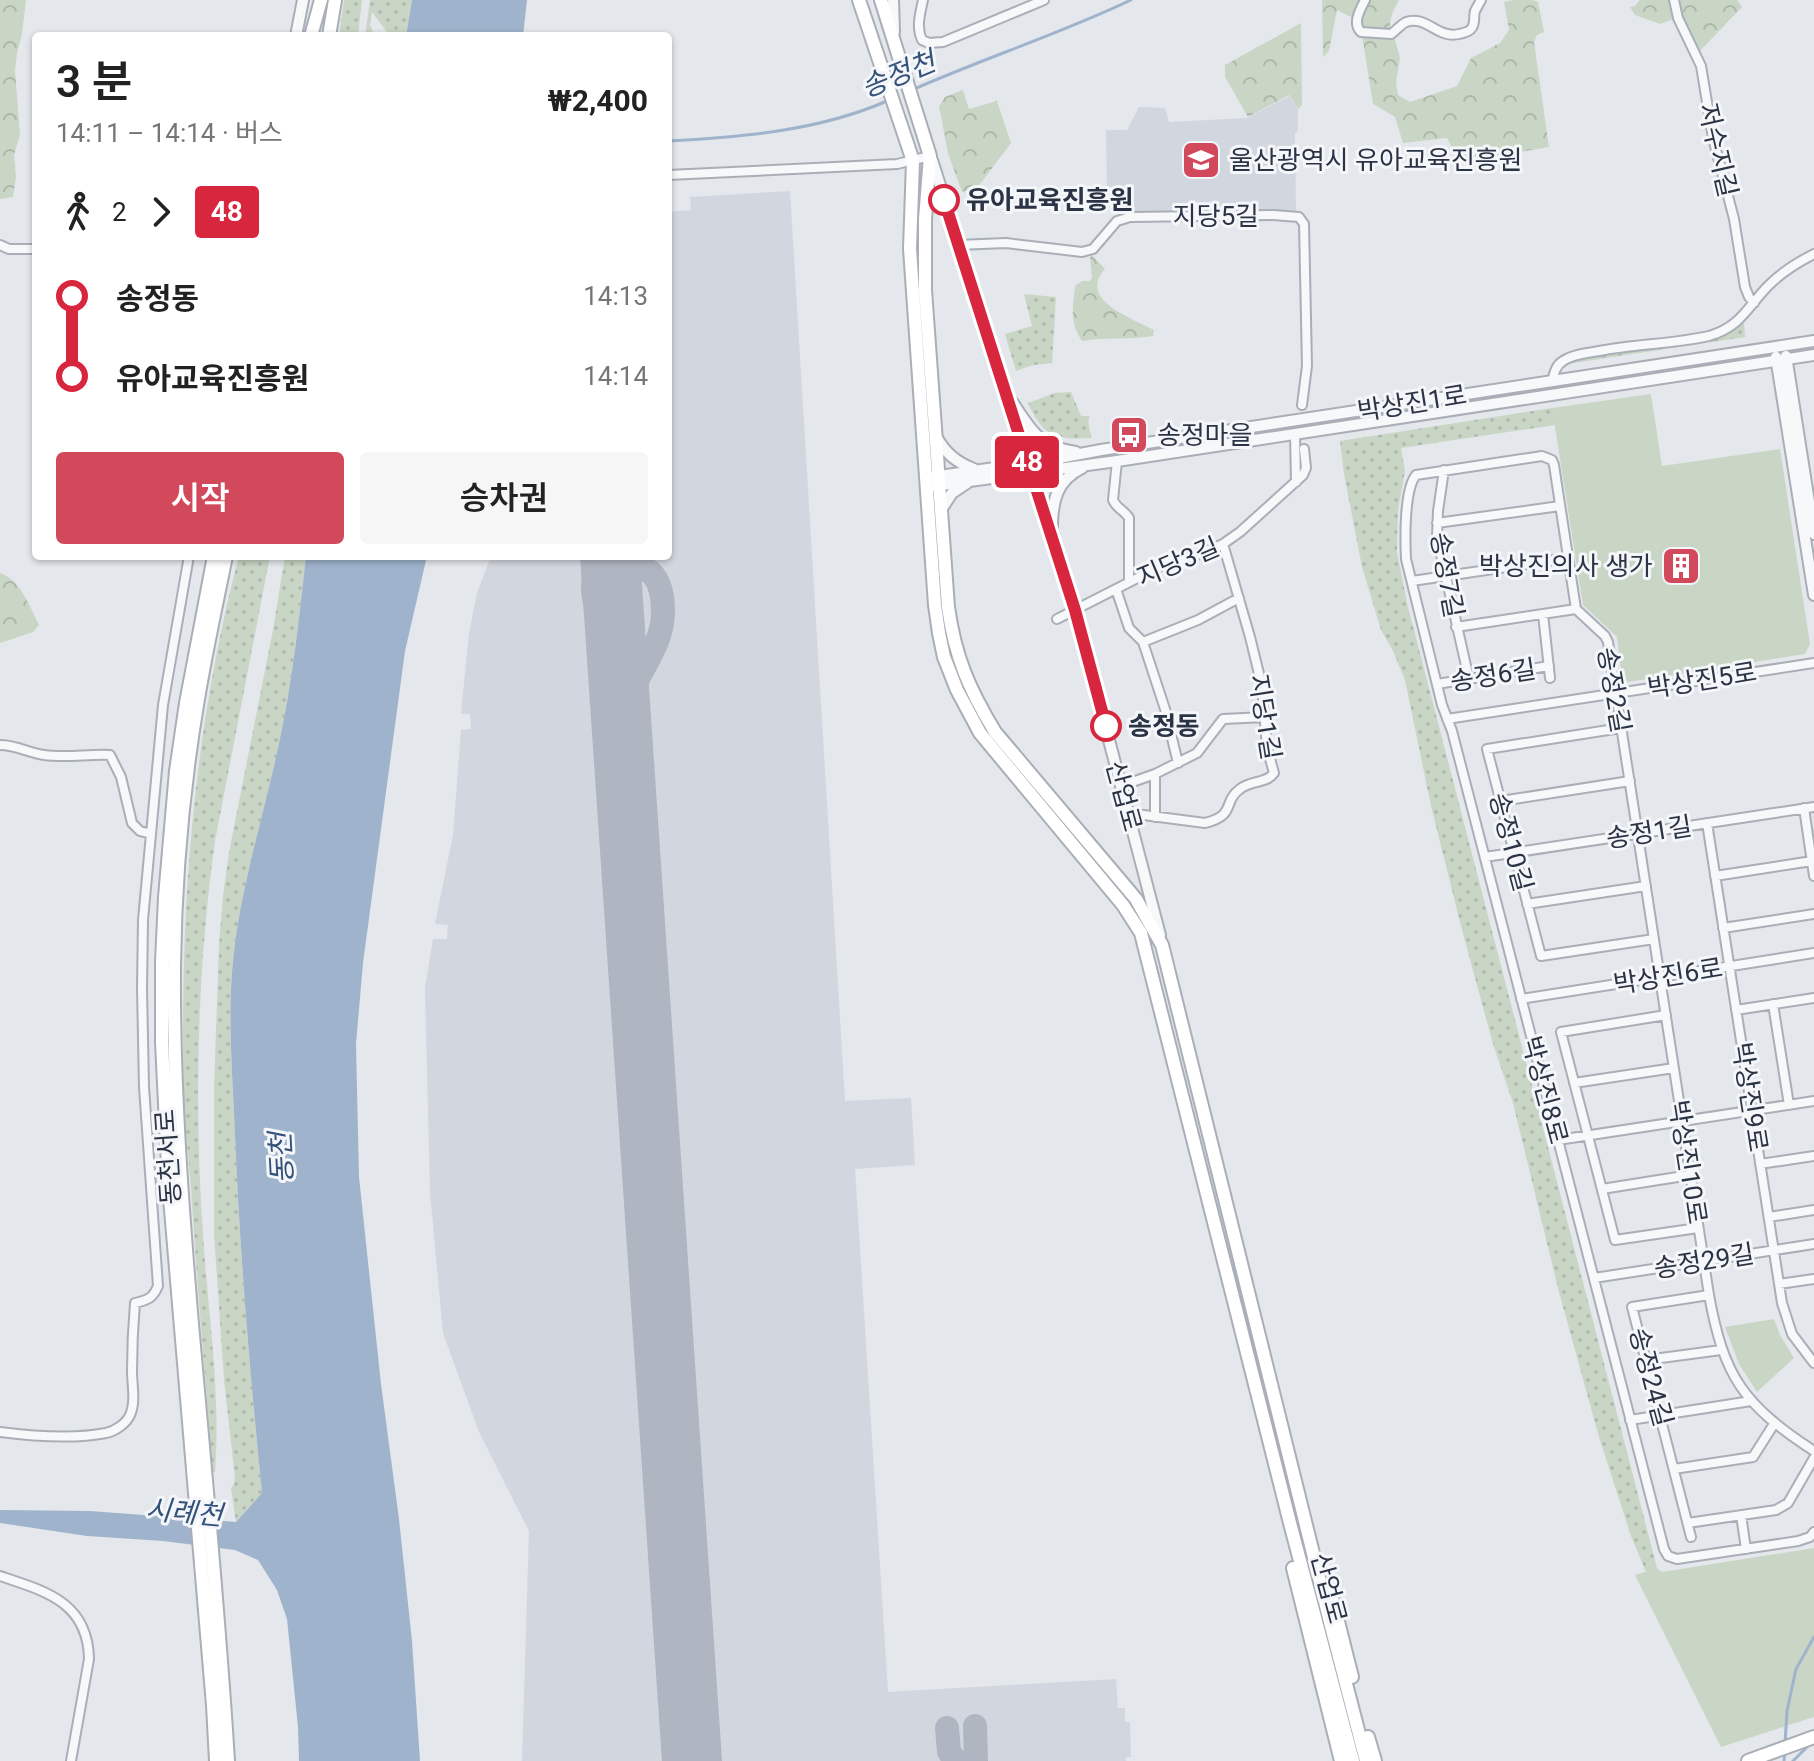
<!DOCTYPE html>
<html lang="ko">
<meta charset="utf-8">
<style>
body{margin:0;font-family:Roboto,"Noto Sans KR",sans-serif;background:#f6f6f6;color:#222;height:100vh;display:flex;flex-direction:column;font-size:30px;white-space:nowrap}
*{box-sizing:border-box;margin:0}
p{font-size:26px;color:#767676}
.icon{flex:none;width:44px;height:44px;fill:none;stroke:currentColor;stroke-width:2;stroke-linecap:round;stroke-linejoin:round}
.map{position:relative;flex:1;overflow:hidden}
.side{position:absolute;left:32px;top:32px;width:640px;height:528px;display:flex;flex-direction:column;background:#fff;border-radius:8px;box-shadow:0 2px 6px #0004}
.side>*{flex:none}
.badge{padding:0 16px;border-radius:6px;font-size:28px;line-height:52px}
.map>.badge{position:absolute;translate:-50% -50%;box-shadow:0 0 0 4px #fff}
.legs{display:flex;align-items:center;gap:12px;height:88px;padding:0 24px;font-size:26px}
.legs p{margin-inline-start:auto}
.headline{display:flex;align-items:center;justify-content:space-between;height:136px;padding:0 24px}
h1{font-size:44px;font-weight:600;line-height:60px}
.button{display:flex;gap:16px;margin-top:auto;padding:16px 24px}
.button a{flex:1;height:92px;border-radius:8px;background:#d1495b;color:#fff;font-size:32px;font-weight:600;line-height:92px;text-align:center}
.button a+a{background:#f6f6f6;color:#222}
ul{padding:0 24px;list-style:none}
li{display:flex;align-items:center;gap:28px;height:80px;font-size:30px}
li i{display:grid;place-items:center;width:12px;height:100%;margin:0 10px;background:currentColor}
li i::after{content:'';width:20px;height:20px;margin:-10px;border:6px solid;border-radius:50%;background:#fff}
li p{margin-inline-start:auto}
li:first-child i{background:linear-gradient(#0000 50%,currentColor 0)}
li:last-child i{background:linear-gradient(currentColor 50%,#0000 0)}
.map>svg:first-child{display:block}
.built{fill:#d2d6de}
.grass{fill:url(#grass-dots)}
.forest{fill:url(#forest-crowns)}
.green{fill:#c9d6c5}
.water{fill:#9fb4cc}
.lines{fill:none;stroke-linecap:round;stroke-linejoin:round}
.stream{stroke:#9fb4cc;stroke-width:3}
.taxiway{stroke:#b0b6c1;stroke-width:24}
.runway{stroke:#b0b6c1;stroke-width:60}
.minor-casing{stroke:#a9aeb7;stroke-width:12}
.tertiary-casing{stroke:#a9aeb7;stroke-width:14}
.secondary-casing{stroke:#a9aeb7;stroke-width:16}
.minor{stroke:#f7f8fa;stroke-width:8}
.tertiary{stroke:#f7f8fa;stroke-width:10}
.secondary{stroke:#fff;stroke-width:12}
.line-1-casing{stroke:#fff;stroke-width:18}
.line-1{stroke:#d7263d;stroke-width:12}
.stop-1-dot{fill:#fff;stroke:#d7263d;stroke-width:4}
.labels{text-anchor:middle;stroke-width:6;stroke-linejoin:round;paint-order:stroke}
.street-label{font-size:26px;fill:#2b3445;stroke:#f4f6f9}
.poi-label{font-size:26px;fill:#2b3445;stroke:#f4f6f9;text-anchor:start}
.stop-label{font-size:26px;font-weight:bold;fill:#2b3445;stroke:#f4f6f9;text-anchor:start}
.water-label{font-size:28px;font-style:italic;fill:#34527a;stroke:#f4f6f9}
</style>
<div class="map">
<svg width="1814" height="1761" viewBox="0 0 1814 1761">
<defs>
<pattern id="grass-dots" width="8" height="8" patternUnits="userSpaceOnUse" patternTransform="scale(2)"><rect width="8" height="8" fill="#c9d6c5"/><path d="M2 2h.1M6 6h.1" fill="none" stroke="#adb8ab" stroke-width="1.8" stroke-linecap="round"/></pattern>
<pattern id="forest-crowns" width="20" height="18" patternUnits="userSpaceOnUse" patternTransform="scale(2)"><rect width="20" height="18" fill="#c9d6c5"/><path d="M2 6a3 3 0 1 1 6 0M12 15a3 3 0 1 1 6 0" fill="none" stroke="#adb8ab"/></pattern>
</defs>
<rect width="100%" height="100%" fill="#e4e7ec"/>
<path class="built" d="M1289,96L1298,110V130L1295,134L1296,212L1122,211L1120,190L1107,186L1106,130H1127L1139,107L1165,108L1169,122L1247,118Z
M790,191L845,1101L911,1098L915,1165L855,1169L888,1692L1116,1679L1118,1708H1125V1722H1130L1131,1757H1126V1761H522L529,1531L479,1432L443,1333L430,1192L425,988L433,939H447L448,925L435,924L453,835L461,730L471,729L470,714H461L469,633L477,593L491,556H668V212L691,210L690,197Z"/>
<path class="grass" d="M344,0H362L358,36H339Z
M370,0H412L406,36H390L372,12L370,25L375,36H365Z
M1024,294L1056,297L1052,363L1033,365L1016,371L1005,334L1032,326Z
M1744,323L1745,337L1567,364L1574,360L1596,354L1710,338L1725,334Z
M1071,392L1081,416H1090C1086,423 1091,430 1091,438C1056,440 1043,437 1028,403L1055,393Z
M1552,408L1555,425L1401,448L1405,471L1398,510L1397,552L1407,603L1657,1568L1646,1572L1631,1536L1599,1437L1559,1292L1513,1103L1493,1044L1461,926L1431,806L1405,680L1393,651L1381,630L1362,567L1344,474L1340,441Z
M239,556H270L215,841C197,971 194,1105 203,1235C208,1314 221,1393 215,1472H213C205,1377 197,1283 191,1188C189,1160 185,1131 184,1103C179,918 192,735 239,556Z
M285,556H306C299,620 292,685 278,748C263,818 240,889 233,961C227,1019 233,1078 235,1136C240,1256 250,1374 262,1493L236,1522L231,1488L234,1484L235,1478L224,1380L214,1233V1088L219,945L223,895L230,847L273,630Z"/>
<path class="forest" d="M0,0H26L22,34L17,53L15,71L20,135L14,155L16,176L13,197L0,199Z
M1322,0H1399C1393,11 1388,20 1391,33L1363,31L1359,21L1337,10L1329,51L1323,57Z
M1514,0H1533L1538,2L1544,32L1537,35L1534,42L1549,147L1491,157H1457L1447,138L1403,143L1395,117L1373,104L1362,35L1394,36L1400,58L1396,83L1398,95L1410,102L1457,86L1471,58L1500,43L1509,30L1504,2Z
M1640,0H1672L1676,18L1660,24L1635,15L1630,7L1635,6Z
M1677,0H1737L1742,7L1698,53L1681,18Z
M1301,23L1302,105L1298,109L1289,95L1248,117L1225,77V65Z
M963,90L969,109L997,101L1011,143L977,188L962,192L948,153L939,106L945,97Z
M1092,255L1105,269C1077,300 1132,318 1154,330L1153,336C1129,340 1106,337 1082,341C1069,322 1073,308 1075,286L1082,281H1089L1092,278L1090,257Z
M0,573C20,579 30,607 39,625L33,632L0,643Z"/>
<path class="green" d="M1651,394L1662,466L1780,449L1810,644L1805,654L1628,682L1622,678L1617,637L1583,605L1552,408Z
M1774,1319L1780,1335L1794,1358L1757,1392L1739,1364L1725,1327Z
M1814,1548V1717L1721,1747L1635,1575L1657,1568L1662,1572Z"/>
<path class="water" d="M412,0H527L523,36H406Z
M306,556H427L405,651L363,963L356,1044L359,1177L381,1384L399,1519L412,1641L420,1761H299L298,1727L287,1619L277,1590L258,1560L235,1550L163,1541L87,1536L0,1523V1510L90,1511L236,1522L262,1493C250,1374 240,1256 235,1136C233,1078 227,1019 233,961C240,889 263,818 278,748C292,685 299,620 306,556Z"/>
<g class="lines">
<path class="stream" d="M912,90C984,58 1060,34 1131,0
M668,141C742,137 818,131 887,101
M1785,1743L1787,1711L1796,1669L1814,1637
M1784,1761L1785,1751
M1793,1761L1811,1743"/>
<path class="taxiway" d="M619,680C615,666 612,652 608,638C603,619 589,600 594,579C600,552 640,559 654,576C661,585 663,601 663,612C663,650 631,678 624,714C622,722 623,731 623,739
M975,1726L976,1761
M947,1728L949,1752L956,1761
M692,1752L695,1761"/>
<path class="runway" d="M610,556L692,1761"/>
<g class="minor-casing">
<path id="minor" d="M923,0C920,14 916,27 922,40L929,43L943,42L1044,0
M1365,0C1360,10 1352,23 1361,32L1391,34C1396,31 1400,25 1406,22C1427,15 1437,39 1459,34C1463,33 1469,32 1471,29C1476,24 1473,17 1475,11C1476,9 1480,2 1481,0
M1674,0L1678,18L1701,66L1713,138L1734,219L1745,287L1749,297L1754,303
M668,175L897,164L930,156
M0,245L9,249H36
M957,245L1006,243L1082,252L1093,249L1117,221L1130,217L1273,215L1299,217L1304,224L1307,366L1302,405
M1552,382C1554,373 1556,365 1563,361C1573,354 1588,353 1599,351C1635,344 1673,344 1709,336C1741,327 1747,307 1769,285C1782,272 1798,262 1814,254
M1295,434L1296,482
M1117,461L1113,500C1116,508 1125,511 1129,518V582
M1444,470L1438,511L1437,537L1469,679
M1437,523L1560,506
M1412,581L1568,558
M1116,589L1129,628L1143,642
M1543,614L1550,678
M1057,619L1167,563L1197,555L1223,544L1240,532L1303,475L1306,468L1304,449
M1456,627L1576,609
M1437,684L1549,666
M1447,719L1814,663
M1621,728L1487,749L1541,956L1654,939
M0,745C16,745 29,753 44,755C66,758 88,754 110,755L121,777L132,823L140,831L151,834
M1178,763L1165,709L1143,642L1198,620L1239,598
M1121,786L1155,774L1197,753L1223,719L1265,717
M1501,801L1630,781
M1804,808L1814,876
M1128,813L1205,823C1237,815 1222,802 1240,789C1251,780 1266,784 1274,773L1267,748L1262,686L1250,637L1223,544
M1155,817V774
M1707,823L1782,1303L1792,1334L1814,1363
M1485,857L1814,807
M1715,876L1812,861
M1527,904L1646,886
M1723,928L1814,914
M1521,999L1814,953
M1773,1004L1789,1105
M1736,1010L1814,998
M1666,1015L1561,1032L1615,1240L1698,1228
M1574,1083L1674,1068
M1558,1140L1814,1101
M1760,1164L1814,1156
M1602,1189L1690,1175
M1769,1217L1814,1210
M1594,1278L1814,1244
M1779,1284L1814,1279
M1646,1360L1721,1350
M1630,1420L1751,1401
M0,1432C31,1436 75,1439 106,1433C115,1431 126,1424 130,1415C136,1402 132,1385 132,1371C132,1348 133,1326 135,1303C148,1300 153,1298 158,1286L144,1087L142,988L143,920L163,705L189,556
M1814,1451C1744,1405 1724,1378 1709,1295L1608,642L1605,636L1576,609L1554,465L1552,460L1542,456L1416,475C1404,490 1405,539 1406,559L1442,705L1452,731L1664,1549L1668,1556L1677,1559L1798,1541L1810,1537L1814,1532
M1674,1469L1753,1457L1774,1424
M1741,1515L1746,1549
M1688,1523L1776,1510L1788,1503L1814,1458
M1691,1537L1632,1307L1709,1295
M0,1576C45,1591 88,1602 89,1659L71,1761"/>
</g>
<g class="tertiary-casing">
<path id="tertiary" d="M893,0L894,32
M296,36L303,0
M932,160L1075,610L1160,935
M1786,356L1814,534
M1776,357L1814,595
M1013,403C1031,431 1040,447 1076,452
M936,436C944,452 957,463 974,469
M926,478L1043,461L1101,450L1814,341
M933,486L1117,461L1814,355
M941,510L952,493L967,483
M1052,527C1052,501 1057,480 1082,468"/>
</g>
<g class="secondary-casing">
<path id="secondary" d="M859,0L913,161L910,249L935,605L939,633L944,657L957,690L980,733L1123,905L1141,933L1290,1523L1353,1761
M881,0L930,156L925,219V290L948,607C955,657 969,689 995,732L1136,899L1162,945L1331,1626L1366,1761
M311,36L321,0
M329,36L335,0
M214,556L186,703L176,771L165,897L162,962V1042L169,1186L213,1705L216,1761
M226,556C216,606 205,655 197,705C183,789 175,881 174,966C173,1086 182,1205 192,1324C205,1470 219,1615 228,1761
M1293,1568L1341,1761
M1330,1590L1352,1677
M1368,1737L1375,1761
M1748,1761L1814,1737"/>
</g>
<use href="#minor" class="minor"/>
<use href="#tertiary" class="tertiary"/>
<use href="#secondary" class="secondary"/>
</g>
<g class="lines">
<g class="line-1-casing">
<path id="line-1" d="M944,200L1075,610L1106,726"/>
</g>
<use href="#line-1" class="line-1"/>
</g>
<defs>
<g id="school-square" transform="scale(2)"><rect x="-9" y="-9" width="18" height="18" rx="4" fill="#d1495b" stroke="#f4f6f9"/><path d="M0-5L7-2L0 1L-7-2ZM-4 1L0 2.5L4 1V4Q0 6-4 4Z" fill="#fff"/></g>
<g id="bus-square" transform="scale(2)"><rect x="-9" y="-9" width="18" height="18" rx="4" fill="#d1495b" stroke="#f4f6f9"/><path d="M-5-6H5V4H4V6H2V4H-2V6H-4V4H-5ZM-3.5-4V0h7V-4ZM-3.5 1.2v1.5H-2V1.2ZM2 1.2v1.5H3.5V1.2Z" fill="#fff"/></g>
<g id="building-square" transform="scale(2)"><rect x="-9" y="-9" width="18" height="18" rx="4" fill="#d1495b" stroke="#f4f6f9"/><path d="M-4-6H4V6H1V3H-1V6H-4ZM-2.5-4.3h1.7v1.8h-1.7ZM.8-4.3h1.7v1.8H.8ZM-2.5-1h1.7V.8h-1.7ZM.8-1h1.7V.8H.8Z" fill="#fff"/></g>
</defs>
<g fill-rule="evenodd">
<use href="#school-square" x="1201" y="160"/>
<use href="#bus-square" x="1129" y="435"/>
<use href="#building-square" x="1681" y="566"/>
</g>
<g class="stop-1-dot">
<circle cx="944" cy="200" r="14"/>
<circle cx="1106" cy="726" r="14"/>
</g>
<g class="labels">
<g class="street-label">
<text transform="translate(1718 150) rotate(77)" y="9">저수지길</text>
<text x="1216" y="225">지당5길</text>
<text transform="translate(1412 403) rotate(-9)" y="9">박상진1로</text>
<text transform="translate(1178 562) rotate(-23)" y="9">지당3길</text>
<text transform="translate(1447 575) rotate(80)" y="9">송정7길</text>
<text transform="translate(1493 675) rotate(-9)" y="9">송정6길</text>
<text transform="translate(1702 680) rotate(-9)" y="9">박상진5로</text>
<text transform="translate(1614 690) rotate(80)" y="9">송정2길</text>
<text transform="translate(1265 717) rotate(81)" y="9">지당1길</text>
<text transform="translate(1124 796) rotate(75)" y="9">산업로</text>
<text transform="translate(1649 832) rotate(-9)" y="9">송정1길</text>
<text transform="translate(1511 842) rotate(75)" y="9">송정10길</text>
<text transform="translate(1668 976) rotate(-9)" y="9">박상진6로</text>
<text transform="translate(1545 1090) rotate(75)" y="9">박상진8로</text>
<text transform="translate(1750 1097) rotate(81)" y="9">박상진9로</text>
<text transform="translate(168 1157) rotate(-94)" y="9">동천서로</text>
<text transform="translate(1688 1162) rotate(81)" y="9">박상진10로</text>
<text transform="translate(1704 1261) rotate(-9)" y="9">송정29길</text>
<text transform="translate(1651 1377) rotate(75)" y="9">송정24길</text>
<text transform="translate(1329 1588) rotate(75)" y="9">산업로</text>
</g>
<g class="poi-label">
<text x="1229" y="169">울산광역시 유아교육진흥원</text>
<text x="1157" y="444">송정마을</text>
<text x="1653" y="575" text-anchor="end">박상진의사 생가</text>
</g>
<g class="stop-label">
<text x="966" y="209">유아교육진흥원</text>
<text x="1128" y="735">송정동</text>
</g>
<g class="water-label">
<text transform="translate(898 74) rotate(-22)" y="10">송정천</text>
<text transform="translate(281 1158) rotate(-93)" y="10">동천</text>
<text transform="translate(184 1512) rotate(5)" y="10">시례천</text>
</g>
</g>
</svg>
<b class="badge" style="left:1027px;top:462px;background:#d7263d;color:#fff">48</b>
<section class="side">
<div class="headline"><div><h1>3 분</h1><p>14:11 – 14:14 · 버스</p></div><b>₩2,400</b></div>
<div class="legs"><svg class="icon" aria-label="walk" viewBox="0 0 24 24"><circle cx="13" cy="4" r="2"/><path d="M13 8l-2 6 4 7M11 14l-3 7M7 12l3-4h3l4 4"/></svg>2<svg class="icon" aria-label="forward" viewBox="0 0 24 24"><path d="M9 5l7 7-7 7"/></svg><b class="badge" style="background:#d7263d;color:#fff">48</b></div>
<ul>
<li><i style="color:#d7263d"></i><b>송정동</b><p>14:13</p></li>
<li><i style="color:#d7263d"></i><b>유아교육진흥원</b><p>14:14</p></li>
</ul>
<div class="button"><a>시작</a><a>승차권</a></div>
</section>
</div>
